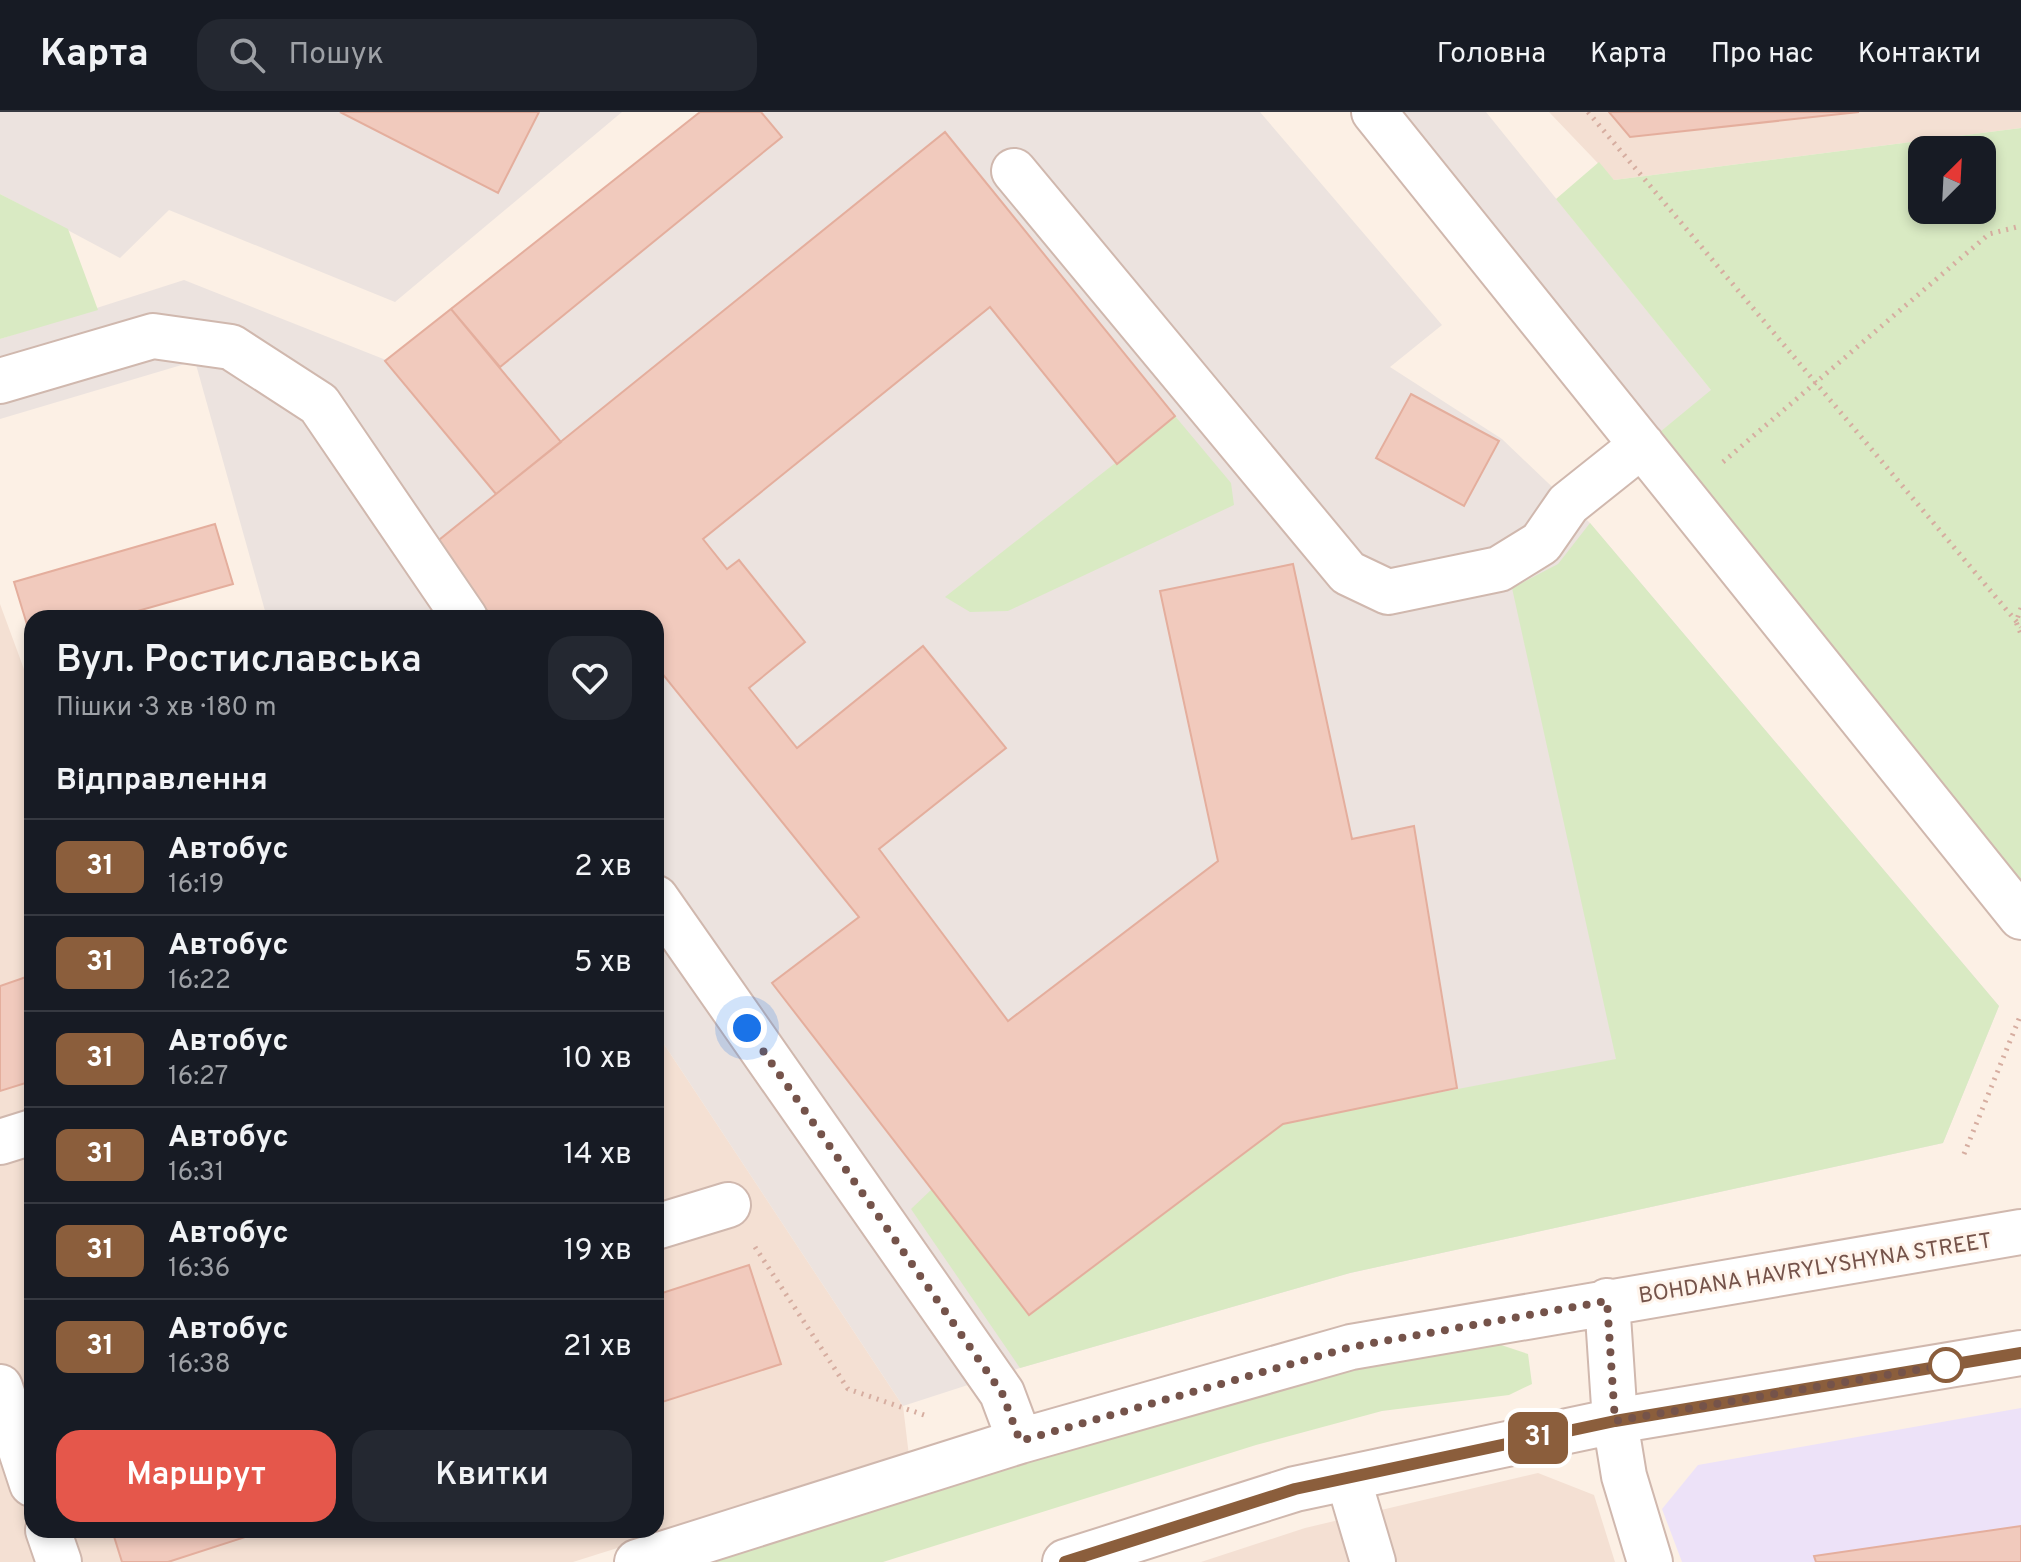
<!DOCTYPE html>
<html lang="uk">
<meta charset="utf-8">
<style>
body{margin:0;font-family:Overpass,sans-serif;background:#242831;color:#f1f3f6;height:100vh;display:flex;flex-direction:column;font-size:30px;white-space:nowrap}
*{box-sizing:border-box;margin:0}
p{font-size:26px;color:#9ea1a6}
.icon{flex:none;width:44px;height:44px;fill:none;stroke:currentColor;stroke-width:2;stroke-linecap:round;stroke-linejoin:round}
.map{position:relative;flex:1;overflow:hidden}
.sheet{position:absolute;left:24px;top:498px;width:640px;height:928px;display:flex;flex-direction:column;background:#171b24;border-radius:24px;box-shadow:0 4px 12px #0003}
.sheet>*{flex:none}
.badge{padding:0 16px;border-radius:12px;font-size:28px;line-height:52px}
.needle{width:52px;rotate:24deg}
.controls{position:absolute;left:1908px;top:24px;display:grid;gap:16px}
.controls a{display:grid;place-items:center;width:88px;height:88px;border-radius:16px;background:#171b24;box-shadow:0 4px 12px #0003;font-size:40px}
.you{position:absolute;width:40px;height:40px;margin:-20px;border:6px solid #fff;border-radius:50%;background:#1a73e8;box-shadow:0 0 0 12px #1a73e833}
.map>.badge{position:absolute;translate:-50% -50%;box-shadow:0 0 0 4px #fff}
h2{padding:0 32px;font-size:30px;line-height:72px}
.round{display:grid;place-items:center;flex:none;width:84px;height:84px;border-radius:24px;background:#242831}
.headline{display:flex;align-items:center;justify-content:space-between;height:136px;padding:0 32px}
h1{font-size:38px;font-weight:600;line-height:60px}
.action{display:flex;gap:16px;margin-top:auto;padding:16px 32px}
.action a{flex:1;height:92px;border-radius:24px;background:#e5574b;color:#fff;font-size:32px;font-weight:600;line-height:92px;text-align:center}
.action a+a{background:#242831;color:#f1f3f6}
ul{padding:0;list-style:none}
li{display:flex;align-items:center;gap:24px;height:96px;padding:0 32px;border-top:2px solid #363941}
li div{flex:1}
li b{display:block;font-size:30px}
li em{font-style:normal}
li .badge{min-width:88px;font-weight:700;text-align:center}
header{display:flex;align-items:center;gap:48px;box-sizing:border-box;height:112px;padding:0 40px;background:#171b24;border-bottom:2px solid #363941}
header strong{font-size:38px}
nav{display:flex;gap:44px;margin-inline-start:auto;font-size:28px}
.search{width:560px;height:72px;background:#242831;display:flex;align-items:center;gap:20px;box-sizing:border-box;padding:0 28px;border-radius:24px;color:#9ea1a6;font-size:30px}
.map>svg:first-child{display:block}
.residential{fill:#f4e0d3}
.industrial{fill:#ece3df}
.education{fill:#ede2f8}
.green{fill:#d9eac3;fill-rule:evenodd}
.building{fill:#f1cabd;stroke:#e4ae9d;stroke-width:2}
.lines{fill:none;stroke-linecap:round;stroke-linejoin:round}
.minor-casing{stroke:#d0b8ae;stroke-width:48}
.path{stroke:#d6ada0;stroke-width:5;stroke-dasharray:2 6;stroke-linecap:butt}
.minor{stroke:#fff;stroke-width:44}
.line-casing{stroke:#fff;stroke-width:18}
.line{stroke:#8b5e3c;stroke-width:12}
.walk{stroke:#75534a;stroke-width:8;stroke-dasharray:0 14.4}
.stop-dot{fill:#fff;stroke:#8b5e3c;stroke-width:4}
.labels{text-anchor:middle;stroke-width:6;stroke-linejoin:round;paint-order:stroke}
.street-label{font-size:22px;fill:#75534a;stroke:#fff4eb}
</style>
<header>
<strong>Карта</strong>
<div class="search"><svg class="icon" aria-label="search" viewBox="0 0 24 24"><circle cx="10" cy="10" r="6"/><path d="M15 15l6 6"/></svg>Пошук</div>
<nav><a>Головна</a><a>Карта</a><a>Про нас</a><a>Контакти</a></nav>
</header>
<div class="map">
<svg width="2021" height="1450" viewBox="0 0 2021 1450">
<rect width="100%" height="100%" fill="#fcf0e5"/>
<path class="residential" d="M1549,0H2021V16L1614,68Z
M0,492L32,579V1418H656V920L903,1294L909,1344L573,1450H0Z
M1538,1361L1594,1383L1615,1450H1201L1305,1416Z"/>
<path class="industrial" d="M0,0H622L395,190L169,98L120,146L0,82Z
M700,0H1260L1442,213L1390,255L1502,327L1590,411L1999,894L1943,1031L1350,1161L1020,1256L903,1294L656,920V506H267L195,249L0,307V227L184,168L386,248Z
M1391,0H1486L1712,279L1655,324Z"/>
<path class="education" d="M2021,1296V1450H1682L1662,1397L1698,1353Z"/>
<path class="green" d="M2021,16V776L1655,324L1711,278L1556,87L1599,50L1614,68ZM1922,38H1982V98H1922Z
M0,82L68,117L98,198L0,227Z
M1175,304L1231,371L1234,393L1008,499L970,500L945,485Z
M1590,411L1999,894L1943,1031L1350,1161L1020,1256L911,1097L932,1077L1616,947L1512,476L1558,452Z
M1483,1227L1528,1242L1532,1272L1509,1283L1382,1299L1256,1333L883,1450H705L1219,1285Z"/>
<path class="building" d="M340,0H539L498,81Z
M700,0H761L782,25L500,255L451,197Z
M1609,0H1859L1630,25Z
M945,20L1175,304L1117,352L990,195L703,427L727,457L739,448L805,530L749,576L797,636L923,534L1006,636L879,737L1008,909L1218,749L1160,479L1293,452L1352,727L1414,714L1457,976L1283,1012L1029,1203L772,871L859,805L656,554V506H617L612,500L605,506H493L434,432Z
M451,197L561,330L496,382L385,249Z
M1411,282L1499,329L1464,394L1376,346Z
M215,412L233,472L113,506H32V529L14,470Z
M32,863V969L0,979V874Z
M749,1153L781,1252L656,1292V1183Z
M2021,1414V1450H1816L1814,1444Z
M112,1418H267L168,1450H122Z"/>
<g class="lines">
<g class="minor-casing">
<path id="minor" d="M1374,0L2021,805
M1014,59L1348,461L1388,480L1499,457L1541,431L1568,392L1642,333
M0,269L153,224L231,235L319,292L465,506
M656,786L1002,1281L1020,1329
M0,1030L32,1020
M656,1115L728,1093
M1607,1189L1615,1309L1624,1364L1650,1450
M0,1275L32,1372
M1348,1366L1373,1450
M48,1418L59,1450
M637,1450L1020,1329L1351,1235L2021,1120
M1065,1450L1295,1377L1615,1309L2021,1241"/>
</g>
<path class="path" d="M1588,0L2021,515
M1723,350L1989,122L2021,114
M2021,496L2016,510L2021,522
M1964,1042L2021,902
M755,1135L848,1277L927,1304"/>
<use href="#minor" class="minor"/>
</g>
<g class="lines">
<g class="line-casing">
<path id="line" d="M1065,1450L1295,1377L1615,1309L2021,1241"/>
</g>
<use href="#line" class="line"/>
<path class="walk" d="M747,916L1002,1281L1020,1329L1351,1235L1607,1189L1615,1309L1946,1253"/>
</g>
<circle class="stop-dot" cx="1946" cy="1253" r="16"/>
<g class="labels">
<g class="street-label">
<text transform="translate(1815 1155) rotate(-9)" y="8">BOHDANA HAVRYLYSHYNA STREET</text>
</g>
</g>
</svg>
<div class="controls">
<a><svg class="needle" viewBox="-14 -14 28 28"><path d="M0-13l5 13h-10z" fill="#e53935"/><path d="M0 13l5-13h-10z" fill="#9ea1a6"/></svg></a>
</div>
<div class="you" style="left:747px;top:916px"></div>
<b class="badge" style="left:1538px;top:1326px;background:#8b5e3c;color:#fff">31</b>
<section class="sheet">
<div class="headline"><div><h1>Вул. Ростиславська</h1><p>Пішки · 3 хв · 180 m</p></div><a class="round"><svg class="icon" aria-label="heart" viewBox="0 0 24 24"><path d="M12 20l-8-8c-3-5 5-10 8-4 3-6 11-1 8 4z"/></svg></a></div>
<h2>Відправлення</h2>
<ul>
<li><span class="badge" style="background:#8b5e3c;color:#fff">31</span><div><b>Автобус</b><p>16:19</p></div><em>2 хв</em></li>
<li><span class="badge" style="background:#8b5e3c;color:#fff">31</span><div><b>Автобус</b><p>16:22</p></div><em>5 хв</em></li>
<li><span class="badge" style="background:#8b5e3c;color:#fff">31</span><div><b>Автобус</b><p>16:27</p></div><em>10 хв</em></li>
<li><span class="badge" style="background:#8b5e3c;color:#fff">31</span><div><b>Автобус</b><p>16:31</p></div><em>14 хв</em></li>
<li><span class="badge" style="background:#8b5e3c;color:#fff">31</span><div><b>Автобус</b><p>16:36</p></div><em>19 хв</em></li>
<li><span class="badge" style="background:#8b5e3c;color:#fff">31</span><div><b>Автобус</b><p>16:38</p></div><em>21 хв</em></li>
</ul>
<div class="action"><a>Маршрут</a><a>Квитки</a></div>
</section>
</div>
